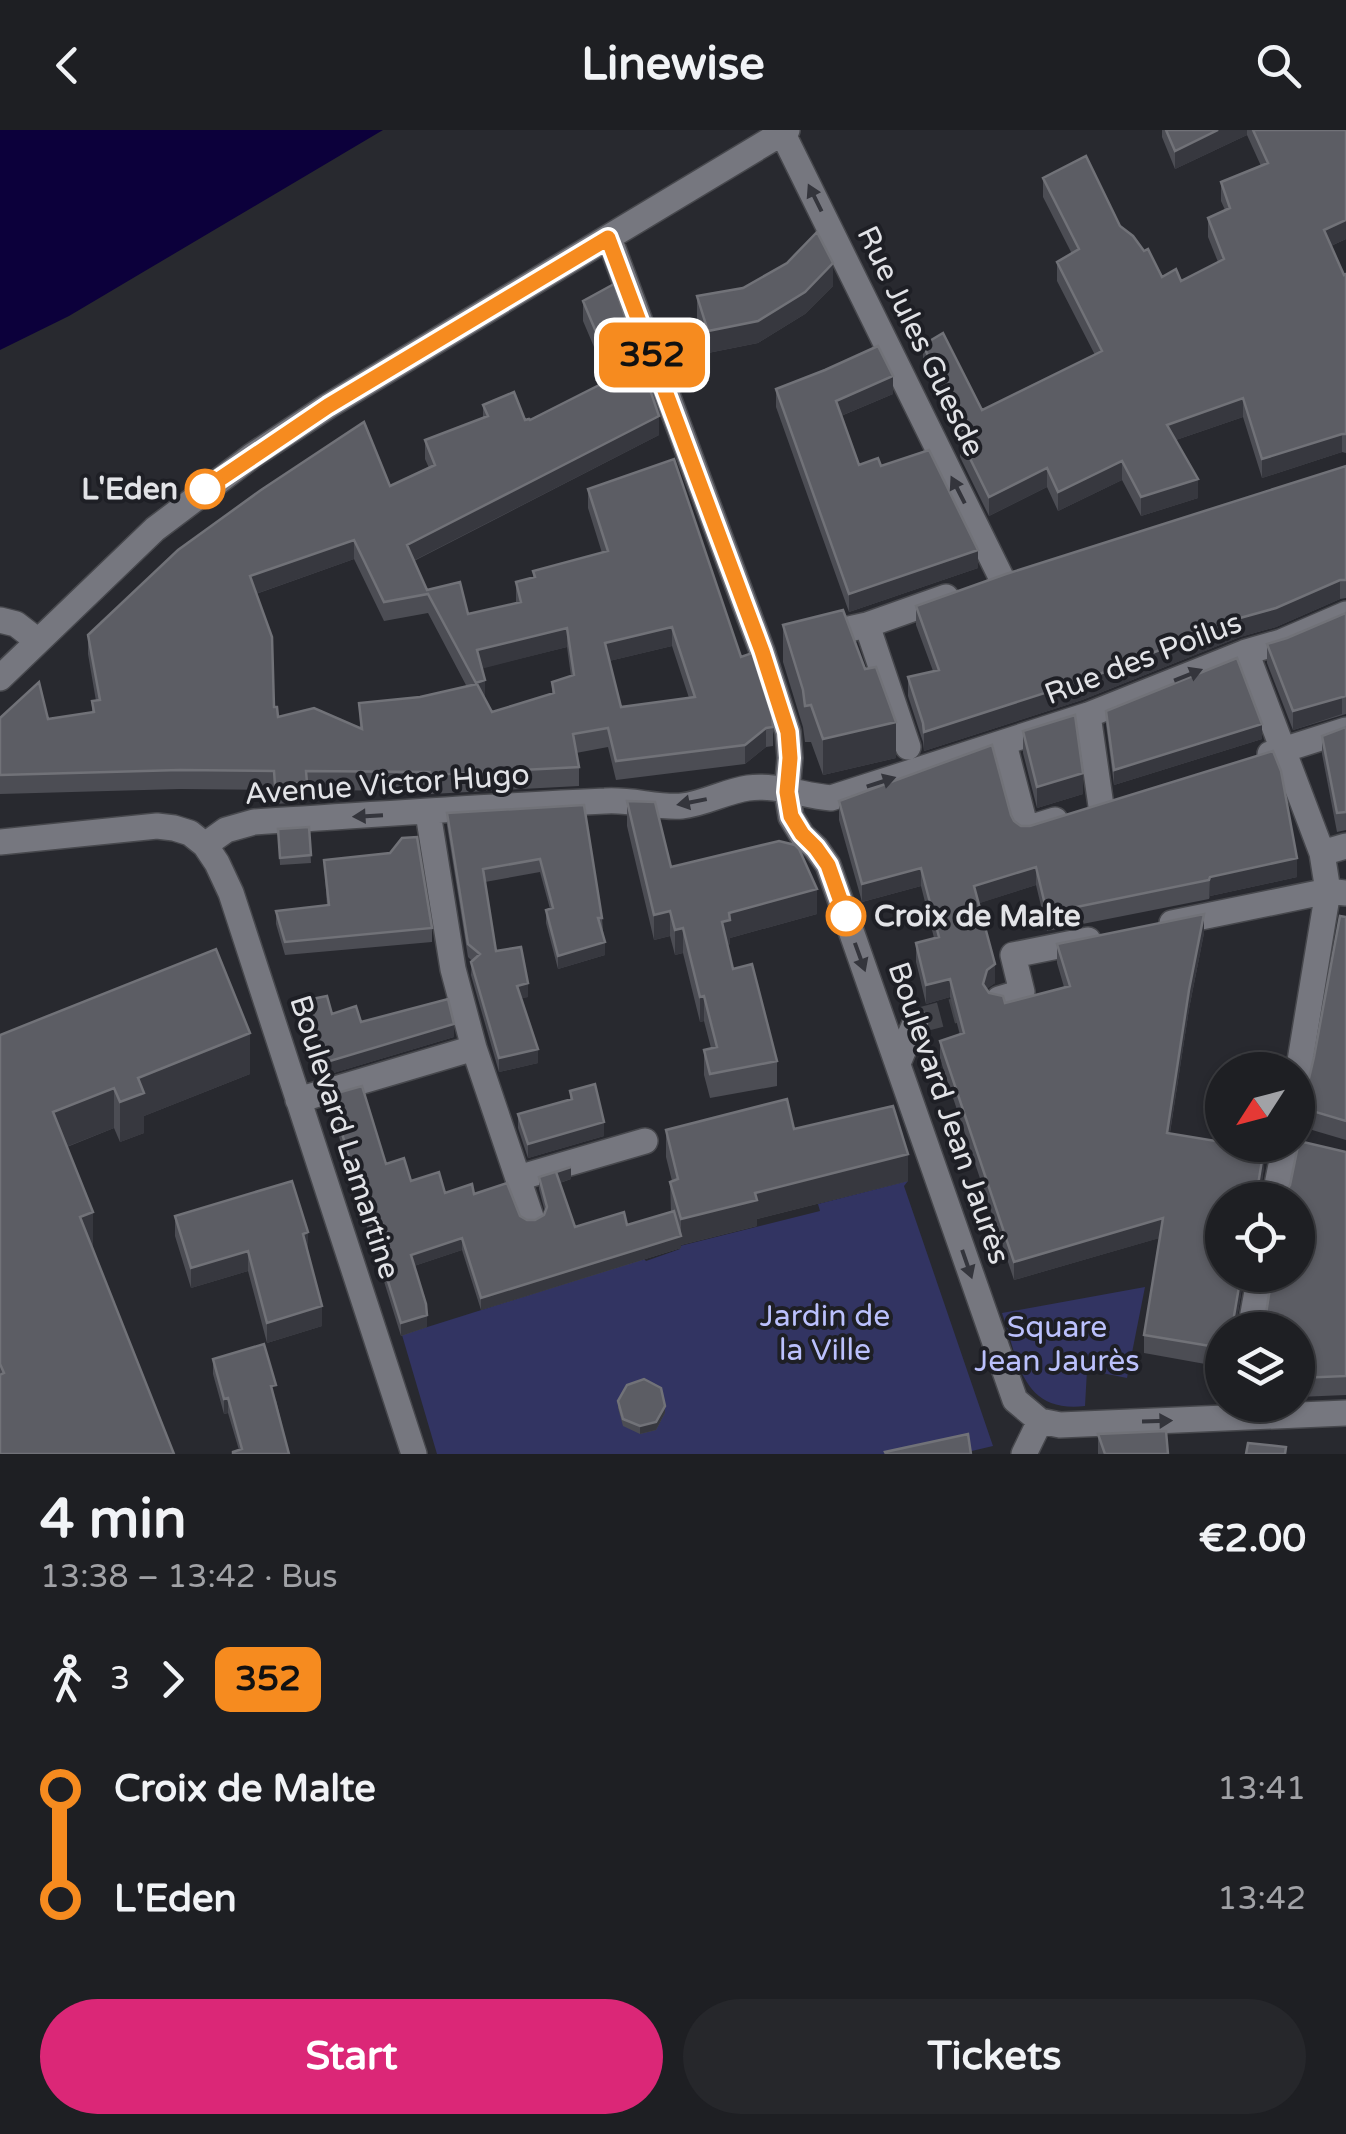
<!DOCTYPE html>
<meta charset="utf-8">
<style>
body{margin:0;font-family:"Varela Round",sans-serif;background:#26272b;color:#f1f3f6;height:100vh;display:flex;flex-direction:column;font-size:38px;white-space:nowrap}
*{box-sizing:border-box;margin:0}
p{font-size:32px;color:#a1a2a6}
.icon{flex:none;width:55px;height:55px;fill:none;stroke:currentColor;stroke-width:2;stroke-linecap:round;stroke-linejoin:round}
.map{position:relative;height:1324px;overflow:hidden}
.drawer{display:flex;flex-direction:column;background:#1e1f23;flex:1}
.drawer>*{flex:none}
.badge{padding:0 20px;border-radius:15px;font-size:35px;line-height:65px}
.needle{width:65px;rotate:234deg}
.buttons{position:absolute;left:1205px;top:922px;display:grid;gap:20px}
.buttons a{display:grid;place-items:center;width:110px;height:110px;border-radius:50%;background:#1e1f23;box-shadow:0 2px 8px #0004,0 0 0 2px #3c3d41;font-size:50px}
.map>.badge{position:absolute;translate:-50% -50%;box-shadow:0 0 0 5px #fff}
.legs{display:flex;align-items:center;gap:15px;height:110px;padding:0 40px;font-size:32px}
.legs p{margin-inline-start:auto}
.headline{display:flex;align-items:center;justify-content:space-between;height:170px;padding:0 40px}
h1{font-size:55px;font-weight:700;line-height:75px}
.cta{display:flex;gap:20px;margin-top:auto;padding:20px 40px}
.cta a{flex:1;height:115px;border-radius:60px;background:#db2777;color:#fff;font-size:40px;font-weight:700;line-height:115px;text-align:center}
.cta a+a{background:#26272b;color:#f1f3f6}
ul{padding:0 40px;list-style:none}
li{display:flex;align-items:center;gap:35px;height:110px;font-size:38px}
li i{display:grid;place-items:center;width:15px;height:100%;margin:0 12px;background:currentColor}
li i::after{content:'';width:25px;height:25px;margin:-12px;border:8px solid;border-radius:50%;background:#1e1f23}
li p{margin-inline-start:auto}
li:first-child i{background:linear-gradient(#0000 50%,currentColor 0)}
li:last-child i{background:linear-gradient(currentColor 50%,#0000 0)}
header{display:flex;justify-content:space-between;align-items:center;height:130px;padding:0 40px;background:#1e1f23;font-size:45px;font-weight:700}
.map>svg:first-child{display:block}
.green{fill:#323462}
.water{fill:#0c003b}
.lines{fill:none;stroke-linecap:round;stroke-linejoin:round}
.minor-tunnel{stroke:#44454b;stroke-width:25;stroke-dasharray:25 12;stroke-linecap:butt}
.minor-casing{stroke:#47484d;stroke-width:28}
.minor{stroke:#76777f;stroke-width:25}
.wall{fill:#4c4d54;fill-rule:evenodd}
.shaded-wall{fill:#37383f}
.building{fill:#5c5d64;stroke:#717278;stroke-width:2.5;fill-rule:evenodd}
.oneway{fill:#34353c}
.line-1-casing{stroke:#fff;stroke-width:22}
.line-1{stroke:#f68b1f;stroke-width:15}
.stop-1-dot{fill:#fff;stroke:#f68b1f;stroke-width:5}
.labels{text-anchor:middle;stroke-width:8;stroke-linejoin:round;paint-order:stroke}
.street-label{font-size:30px;fill:#e2e3e7;stroke:#1e1f25}
.stop-label{font-size:30px;font-weight:bold;fill:#e2e3e7;stroke:#1e1f25;text-anchor:end}
.park-label{font-size:30px;fill:#bbc1fd;stroke:#1e1f25}
</style>
<header><svg class="icon" aria-label="back" viewBox="0 0 24 24"><path d="M15 5l-7 7 7 7"/></svg>Linewise<svg class="icon" aria-label="search" viewBox="0 0 24 24"><circle cx="10" cy="10" r="6"/><path d="M15 15l6 6"/></svg></header>
<div class="map">
<svg width="1346" height="1324" viewBox="0 0 1346 1324">
<rect width="100%" height="100%" fill="#28292f"/>
<path class="green" d="M908,1051L904,1056L993,1316L959,1324H437L402,1205L644,1129L646,1131L680,1119V1116L820,1081L818,1074Z
M1145,1157L1127,1248L1087,1240L1085,1276C1021,1283 1019,1232 1002,1183Z"/>
<path class="water" d="M0,0H383L69,186L0,220Z"/>
<g class="lines">
<path class="minor-tunnel" d="M916,891L984,873"/>
<g class="minor-casing">
<path id="minor" d="M782,2L1001,447
M609,108L762,521L788,602L790,628L787,662L791,687L802,705L816,718L828,735L1015,1270L1040,1291L1060,1295L1346,1283
M0,490L16,494L38,511
M867,495L908,617
M817,506L867,495L946,467
M1246,522L1322,723L1328,761L1298,943
M0,548L155,399L252,326L328,276L787,0
M1088,585L1101,676
M1004,614L1026,699L1055,690
M1270,624L1346,600
M428,683L453,839L474,918L531,1087
M0,712L157,696L174,698L190,703L205,715L217,733L231,763L414,1324
M205,715L226,700L254,692C371,685 488,676 605,671C631,669 657,678 682,676C704,674 726,661 748,658C776,654 804,666 831,668L1088,585L1246,522L1281,512L1346,484
M1322,723L1346,716
M1172,793L1328,761L1346,763
M999,869L1022,862L1013,825L1088,810
M898,933L916,891
M298,970L474,918
M518,1048L645,1011
M1274,1070L1285,1015
M1250,1200L1260,1145
M1024,1324L1040,1291"/>
</g>
<use href="#minor" class="minor"/>
</g>
<path class="wall" d="M1162,0H1346V109L1331,116L1344,145L1346,144V323L1342,322L1262,348L1243,287L1176,310L1198,368L1141,386L1122,350L1058,381L1047,357L989,386L960,327V313L923,233V215L982,280L1095,225L1057,151V132L1072,124L1043,67V48L1120,96L1162,147L1181,151L1218,132L1208,107V88L1225,80L1221,71V52L1261,36L1247,5L1175,39L1162,7Z
M833,156L805,184L758,213L708,223L697,189V166Z
M583,171L659,305L414,431L427,460L468,484L516,473V452L533,447V441L602,423L588,378V359L741,527L773,597V616L766,617L745,634L616,650L608,617L576,623L579,637V656L431,664L430,661L307,660V672L275,674L274,660L180,659L0,664V588L48,589L92,583V571H96L88,524V505L429,338L425,329V310L483,288V275L525,290H530L608,250L583,191ZM354,429L384,491L428,483L467,557L420,567L359,573L360,598L278,587L274,577L256,464ZM672,516L689,568L621,577L609,531ZM567,517L571,546L552,552V564L492,582L485,568L482,538Z
M776,259L893,264L841,286L859,335L881,336L978,438L849,482L776,277Z
M1346,336V468L1340,469L1276,497L1240,507L1082,570L924,621L923,612L908,566V547L933,541L916,495V476Z
M1346,483V584L1293,600L1267,533V514L1287,508Z
M783,495L896,628L823,645L811,612H805L803,597L783,532Z
M1106,581L1262,609L1114,655L1106,595Z
M1346,597V700L1337,702L1322,624V606Z
M1023,601L1083,664L1037,678L1023,623Z
M627,671L671,737L817,784L730,808V814L727,815L733,839L777,931V956L710,968L704,945V920L711,918L704,891L700,892L683,823L675,825L670,806L654,810L627,696Z
M839,671L1011,685L1014,691L1021,696L1297,747L1210,766L1209,769L1047,801L1036,755L979,773L995,853L986,859L989,863L1005,873L1064,857L1057,833V814L1204,803L1189,879L1170,1003L1264,1037L1261,1059L1264,1064L1272,1067L1285,1063L1343,1022H1346V1265L1298,1267V1200H1222V1237L1144,1223V1205L1159,1108L1014,1150L940,929V911L960,905L950,867L926,874L919,844L916,832V813L934,808L921,756L862,772L839,690ZM1222,1070H1298L1266,1184L1262,1192L1255,1197L1240,1194L1237,1189L1244,1145Z
M584,675L602,788L605,825L558,839L546,793V780L550,779L540,742L485,752L496,821L528,867L521,868L538,933L499,942L471,845L472,831L468,827L447,696V683Z
M309,697L311,733L280,735L278,699Z
M324,730L432,798V812L285,825L276,794V781L327,776Z
M1346,787V1010L1302,997V978Z
M302,871L332,884L361,892L407,881L454,907L320,947L302,884Z
M0,905L250,944L144,986V1003L120,1012L114,998L67,1017L93,1120L0,1324Z
M570,961L604,1006L528,1028L518,998V984L570,970Z
M330,965L386,1034L411,1051L445,1063L520,1086L527,1090H535L544,1085L545,1082L539,1059V1047L571,1049L560,1053L575,1097L627,1095L671,1082L670,1052L672,1051L666,1027V1000L794,999L908,1051L757,1089V1096L681,1115V1118L481,1180L462,1120L414,1136L427,1197L401,1206L330,978Z
M175,1086L308,1123L322,1196L267,1213L248,1141L191,1158L175,1106Z
M213,1229L276,1270L289,1324L239,1320L228,1283L224,1284L213,1244Z
M618,1271L665,1283L656,1300L640,1304L623,1296L618,1278Z
M1098,1304L1168,1324H1098Z"/>
<path class="shaded-wall" d="M1218,0H1247V5L1175,39V21Z
M1346,90V109L1324,119V100Z
M833,133V156L805,184L758,213L708,223V201Z
M893,246V264L836,288V271Z
M1243,268V287L1167,313V295Z
M659,286V305L407,434V415Z
M1342,304V322L1262,348V329Z
M1122,331V350L1058,381V362Z
M1047,338V357L989,386V367Z
M1198,349V368L1141,386V367Z
M354,410V429L250,466V446Z
M978,420V438L849,482V464Z
M1340,450V469L1276,497L1240,507L1082,570L924,621V602Z
M672,497V516L605,532V513Z
M567,498V517L477,540V520Z
M485,550V569L476,572V553Z
M1342,566V584L1293,600V581Z
M896,592V628L823,645V609Z
M1262,594V609L1114,655V640Z
M766,598V617L745,634V615Z
M1083,643V664L1037,678V657Z
M1297,728V747L1210,766L1209,769L1210,747Z
M1036,737V755L974,775V756Z
M921,738V756L862,772V754Z
M817,759V784L730,808V814L722,817V792L729,783Z
M670,781V806L654,810V785Z
M1204,784V803L1189,879L1167,1021V1003L1189,860Z
M683,798V823L675,825V800Z
M605,812V825L558,839V826Z
M995,834V853L987,859L983,854L987,840Z
M950,849V867L926,874V855Z
M528,853V867L517,869V856Z
M704,866V891L700,892V867Z
M454,894V907L320,947V934Z
M250,903V944L144,986V1003L120,1012V972L138,948Z
M538,919V933L499,942V928Z
M114,958V998L53,1022V982Z
M604,992V1006L528,1028V1014Z
M1264,1018V1037L1259,1070L1258,1055Z
M908,1024V1051L757,1089V1096L681,1115V1089L755,1063Z
M571,1037V1049L556,1054V1042Z
M93,1082V1122L80,1087Z
M1163,1088V1107L1014,1150V1132Z
M308,1102V1123L303,1104Z
M681,1106V1118L481,1180V1168Z
M462,1108V1120L411,1137V1125Z
M248,1121V1141L191,1158V1138Z
M1241,1145H1244L1235,1200L1234,1186Z
M322,1176V1196L267,1213V1193Z
M427,1185V1197L401,1206V1193Z
M228,1268V1283L224,1284V1269Z
M665,1276V1283L656,1300L640,1304V1296Z"/>
<path class="building" d="M1166,0H1218L1175,21Z
M1253,0H1346V90L1324,100L1344,145L1346,144V304H1342L1262,329L1243,268L1167,295L1198,349L1141,367L1122,331L1058,362L1047,338L989,367L960,308L966,306L923,215L943,203L982,280L1102,221L1057,132L1079,119L1043,48L1086,26L1120,96L1133,106L1144,121L1148,119L1162,147L1176,139L1181,151L1224,129L1208,88L1230,78L1221,52L1268,33Z
M817,102L833,133L805,162L758,191L708,201L697,166L743,158L787,133Z
M614,154L659,286L407,415L427,460L460,452L468,484L521,472L516,452L535,447L533,441L608,421L588,359L674,329L741,527L752,523L772,586L773,597L766,598L745,615L616,631L608,598L573,604L579,637L431,645L430,642L306,641L307,653L275,655L274,641L180,640L0,645V588L39,552L48,589L94,582L92,571L100,570L88,505L178,420L261,360L364,292L390,356L435,335L425,310L488,286L483,275L514,262L525,290L529,289L530,290L615,247L583,171ZM354,410L384,472L428,464L476,553L485,550L477,520L567,498L574,545L552,552L554,563L492,582L477,554L420,567L359,573L362,599L314,578L278,587L277,577H274L272,507L250,446ZM672,497L695,567L621,577L605,513Z
M878,216L893,246L836,271L859,335L878,328L881,336L929,320L978,420L849,464L776,259L825,240Z
M1346,336V450H1340L1276,478L1240,488L1082,551L924,602L923,593L908,547L939,540L916,476L1006,444Z
M843,480L865,539L876,537L896,592L823,609L811,575L805,576L803,560L783,495Z
M1346,483V566L1293,581L1267,514L1287,508Z
M1237,528L1262,594L1114,640L1106,581Z
M1075,585L1083,643L1037,657L1023,601Z
M1346,597V682L1337,683L1322,606Z
M992,615L1011,685L1014,691L1021,696H1030L1273,621L1281,641L1297,728L1210,747L1209,750L1047,783L1036,737L974,756L995,834L987,840L983,854L989,863L1003,866L1005,873L1070,856L1057,814L1204,784L1189,860L1167,1003L1222,1012V1015H1244L1264,1018L1258,1055L1264,1064L1272,1067L1285,1063L1290,1055L1299,1011L1346,1022V1246L1298,1248V1200H1222V1218L1144,1205L1163,1088L1014,1132L940,911L964,903L950,849L926,855L919,826L916,813L939,807L921,738L862,754L839,671ZM1222,1070H1298V1145H1272L1266,1184L1262,1192L1255,1197L1240,1194L1234,1186L1241,1145H1222Z
M627,671L655,672L671,737L779,711L795,715L799,719L817,759L729,783L730,790L722,792L733,839L752,834L777,931L710,944L704,920L717,917L704,866L700,867L683,798L675,800L670,781L654,785Z
M584,675L602,788H598L605,812L558,826L546,780L553,778L540,729L483,739L496,821L521,817L528,853L517,856L538,919L499,928L471,832L480,824L468,814L447,683Z
M309,697L311,725L280,728L278,699Z
M417,707L432,798L285,812L276,781L329,775L324,730L390,723L402,708Z
M1340,786L1346,787V991L1302,978L1314,927Z
M216,819L250,903L138,948L144,963L120,972L114,958L53,982L93,1082L80,1087L174,1324H0V1245L4,1243L0,1234V905Z
M327,866L332,884L356,876L361,892L448,869L454,894L320,934L302,871Z
M595,954L604,992L528,1014L518,984L572,969L570,961Z
M362,956L386,1034L404,1028L411,1051L439,1042L445,1063L472,1054L474,1064L507,1053L520,1086L527,1090H535L544,1085L547,1077L539,1047L571,1037L556,1042L575,1097L624,1082L627,1095L674,1081L681,1106L481,1168L462,1108L411,1125L426,1174L427,1185L401,1193L330,965Z
M787,969L794,999L893,976L908,1024L755,1063L757,1070L681,1089L670,1052L678,1049L666,1000Z
M292,1051L308,1102L303,1104L322,1176L267,1193L248,1121L191,1138L175,1086Z
M264,1214L276,1255L271,1256L289,1324H233V1322L242,1319L228,1268L224,1269L213,1229Z
M644,1249L661,1258L665,1276L656,1292L640,1296L623,1289L618,1271L627,1255Z
M1166,1301L1168,1324H1105L1098,1304Z
M968,1304L971,1324H886L885,1322Z
M1248,1313L1286,1317L1285,1324H1246Z"/>
<defs><path id="oneway-solid" d="M-6-.8H1V-3.2L6.5 0L1 3.2V.8H-6Z" transform="scale(2.5)"/></defs>
<g class="oneway">
<use href="#oneway-solid" transform="translate(815 68) rotate(-116)"/>
<use href="#oneway-solid" transform="translate(958 360) rotate(-117)"/>
<use href="#oneway-solid" transform="translate(1188 545) rotate(-22)"/>
<use href="#oneway-solid" transform="translate(881 652) rotate(-18)"/>
<use href="#oneway-solid" transform="translate(692 672) rotate(169)"/>
<use href="#oneway-solid" transform="translate(368 686) rotate(177)"/>
<use href="#oneway-solid" transform="translate(860 827) rotate(70)"/>
<use href="#oneway-solid" transform="translate(967 1134) rotate(71)"/>
<use href="#oneway-solid" transform="translate(1157 1291) rotate(-2)"/>
</g>
<g class="lines">
<g class="line-1-casing">
<path id="line-1" d="M205,359L328,276L608,108L762,521L788,602L790,628L787,662L791,686L802,704L816,718L828,735L846,786"/>
</g>
<use href="#line-1" class="line-1"/>
</g>
<g class="stop-1-dot">
<circle cx="205" cy="359" r="18"/>
<circle cx="846" cy="786" r="18"/>
</g>
<g class="labels">
<g class="street-label">
<text transform="translate(921 211) rotate(64)" y="10">Rue Jules Guesde</text>
<text transform="translate(1143 528) rotate(-21)" y="10">Rue des Poilus</text>
<text transform="translate(387 654) rotate(-4)" y="10">Avenue Victor Hugo</text>
<text transform="translate(949 983) rotate(71)" y="10">Boulevard Jean Jaurès</text>
<text transform="translate(345 1007) rotate(72)" y="10">Boulevard Lamartine</text>
</g>
<g class="stop-label">
<text x="178" y="369">L'Eden</text>
<text x="874" y="796" text-anchor="start">Croix de Malte</text>
</g>
<g class="park-label">
<text x="825" y="1196">Jardin de<tspan x="825" dy="34">la Ville</tspan></text>
<text x="1057" y="1207">Square<tspan x="1057" dy="34">Jean Jaurès</tspan></text>
</g>
</g>
</svg>
<div class="buttons">
<a><svg class="needle" viewBox="-14 -14 28 28"><path d="M0-13l5 13h-10z" fill="#e53935"/><path d="M0 13l5-13h-10z" fill="#a1a2a6"/></svg></a>
<a><svg class="icon" aria-label="locate" viewBox="0 0 24 24"><circle cx="12" cy="12" r="6"/><path d="M12 2v4M12 18v4M2 12h4M18 12h4"/></svg></a>
<a><svg class="icon" aria-label="layers" viewBox="0 0 24 24"><path d="M12 4l9 5-9 5-9-5zM3 14l9 5 9-5"/></svg></a>
</div>
<b class="badge" style="left:652px;top:225px;background:#f68b1f;color:#111">352</b>
</div>
<section class="drawer">
<div class="headline"><div><h1>4 min</h1><p>13:38 – 13:42 · Bus</p></div><b>€2.00</b></div>
<div class="legs"><svg class="icon" aria-label="walk" viewBox="0 0 24 24"><circle cx="13" cy="4" r="2"/><path d="M13 8l-2 6 4 7M11 14l-3 7M7 12l3-4h3l4 4"/></svg>3<svg class="icon" aria-label="forward" viewBox="0 0 24 24"><path d="M9 5l7 7-7 7"/></svg><b class="badge" style="background:#f68b1f;color:#111">352</b></div>
<ul>
<li><i style="color:#f68b1f"></i><b>Croix de Malte</b><p>13:41</p></li>
<li><i style="color:#f68b1f"></i><b>L'Eden</b><p>13:42</p></li>
</ul>
<div class="cta"><a>Start</a><a>Tickets</a></div>
</section>
